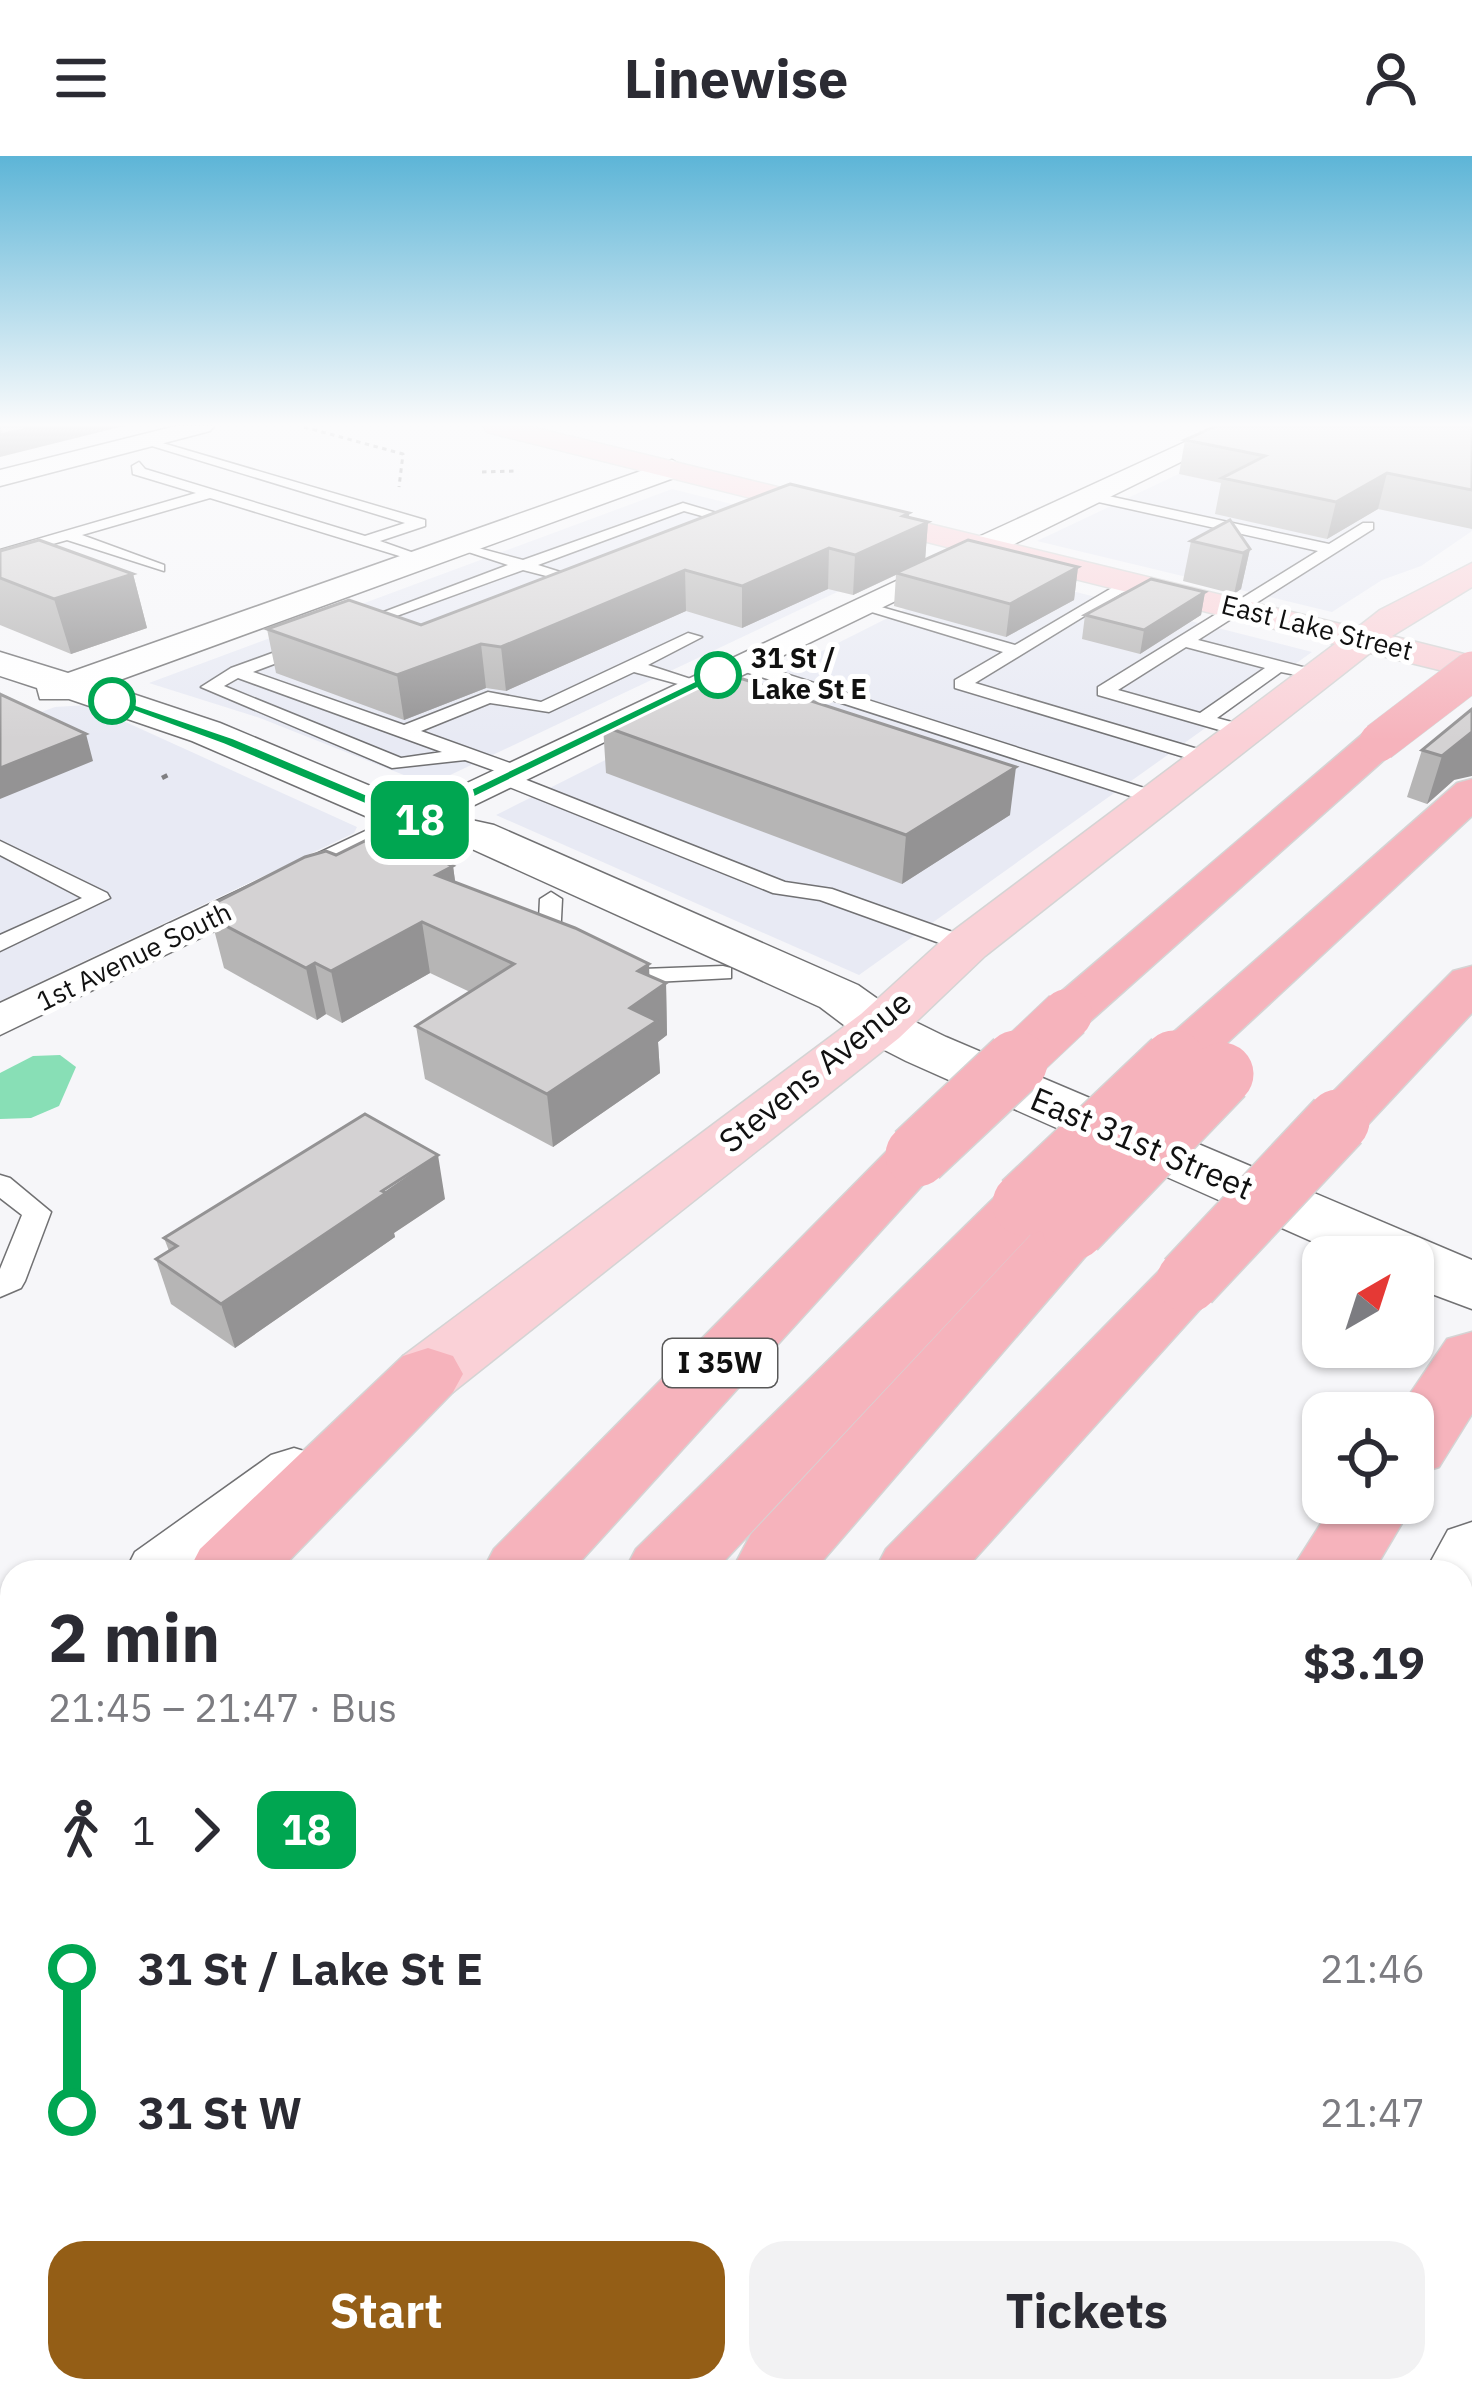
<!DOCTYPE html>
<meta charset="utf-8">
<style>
body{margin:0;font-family:"IBM Plex Sans",sans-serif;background:#f2f2f3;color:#2b2b33;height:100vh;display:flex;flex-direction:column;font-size:45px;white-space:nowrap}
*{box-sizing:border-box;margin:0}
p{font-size:39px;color:#7c7c81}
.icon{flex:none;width:66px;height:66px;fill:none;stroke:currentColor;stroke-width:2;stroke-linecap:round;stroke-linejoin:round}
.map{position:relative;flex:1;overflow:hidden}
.drawer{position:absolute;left:0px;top:1404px;width:1473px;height:843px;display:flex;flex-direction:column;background:#fff;border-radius:36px 36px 0 0;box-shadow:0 3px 9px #0004}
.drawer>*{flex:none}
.badge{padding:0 24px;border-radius:18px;font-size:42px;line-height:78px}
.needle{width:78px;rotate:39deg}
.controls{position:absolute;left:1302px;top:1080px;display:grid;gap:24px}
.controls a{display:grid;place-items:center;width:132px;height:132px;border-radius:24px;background:#fff;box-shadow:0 3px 9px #0004;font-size:60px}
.map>.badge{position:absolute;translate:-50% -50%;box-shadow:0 0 0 6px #fff}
.legs{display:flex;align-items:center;gap:18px;height:132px;padding:0 48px;font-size:39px}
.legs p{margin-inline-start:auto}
.head{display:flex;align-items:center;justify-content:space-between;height:204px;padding:0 48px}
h1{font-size:66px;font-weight:700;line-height:90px}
.primary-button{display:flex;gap:24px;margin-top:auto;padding:24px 48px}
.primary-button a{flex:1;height:138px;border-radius:36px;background:#945e16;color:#fff;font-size:48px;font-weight:700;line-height:138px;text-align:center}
.primary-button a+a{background:#f2f2f3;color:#2b2b33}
ul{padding:0 48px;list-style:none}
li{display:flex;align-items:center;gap:42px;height:144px;font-size:45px}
li i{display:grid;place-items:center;width:18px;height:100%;margin:0 15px;background:currentColor}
li i::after{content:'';width:30px;height:30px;margin:-15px;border:9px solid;border-radius:50%;background:#fff}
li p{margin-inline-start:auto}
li:first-child i{background:linear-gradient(#0000 50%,currentColor 0)}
li:last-child i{background:linear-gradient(currentColor 50%,#0000 0)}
header{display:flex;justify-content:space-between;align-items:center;height:156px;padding:0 48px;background:#fff;font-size:54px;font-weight:700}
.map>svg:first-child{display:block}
.built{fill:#e8eaf4}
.green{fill:#88dfb6}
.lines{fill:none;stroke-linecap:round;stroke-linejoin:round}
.lane-casing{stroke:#717173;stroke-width:3}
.street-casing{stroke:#717173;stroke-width:3}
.secondary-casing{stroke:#717173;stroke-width:3}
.primary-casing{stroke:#d4d4d4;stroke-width:3}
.highway-casing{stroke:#d4d4d4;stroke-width:3}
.path-far1{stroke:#7f7f81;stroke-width:3;stroke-dasharray:4.5 4.5;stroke-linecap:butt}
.path{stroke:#7f7f81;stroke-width:4.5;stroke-dasharray:6 6;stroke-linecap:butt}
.lane{fill:#fff;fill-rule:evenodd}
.street{fill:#fff;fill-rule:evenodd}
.secondary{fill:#fff;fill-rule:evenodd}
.primary{fill:#fad1d7;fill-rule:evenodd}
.highway{fill:#f6b3bc;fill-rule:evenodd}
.highway-bridge-far2-casing{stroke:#d4d4d4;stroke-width:40;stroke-linecap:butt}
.highway-bridge-far1-casing{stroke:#d4d4d4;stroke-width:52;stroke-linecap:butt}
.highway-bridge-casing{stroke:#d4d4d4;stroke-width:66;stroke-linecap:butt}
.highway-bridge-far2{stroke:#f6b3bc;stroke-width:39}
.highway-bridge-far1{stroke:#f6b3bc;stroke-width:50}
.highway-bridge{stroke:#f6b3bc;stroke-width:63}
.wall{fill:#b6b5b5}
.shaded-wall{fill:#949394}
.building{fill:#d4d2d3;stroke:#949394;stroke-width:3}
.line-1{fill:#00a651;stroke:#fff;stroke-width:3}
.stop-1-dot{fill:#fff;stroke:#00a651;stroke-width:6}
.labels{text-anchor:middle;stroke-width:10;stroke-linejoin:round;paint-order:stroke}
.far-street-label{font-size:27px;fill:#111;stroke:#fff}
.far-stop-label{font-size:27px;font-weight:bold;fill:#111;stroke:#fff;text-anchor:start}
.shield{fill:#fff;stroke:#585858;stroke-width:3}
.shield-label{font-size:30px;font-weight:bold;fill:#111}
.street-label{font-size:33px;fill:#111;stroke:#fff}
</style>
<header><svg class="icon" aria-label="menu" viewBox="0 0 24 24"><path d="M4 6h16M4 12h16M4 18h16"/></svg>Linewise<svg class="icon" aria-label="person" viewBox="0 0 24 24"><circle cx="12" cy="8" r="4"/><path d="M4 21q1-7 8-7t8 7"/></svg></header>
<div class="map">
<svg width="1472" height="2246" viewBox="0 0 1472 2246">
<rect width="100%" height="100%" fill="#f6f6f9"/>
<path class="built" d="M1280,270H1472V375L1421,410L1382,424L1332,456L1037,385Z
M672,333L922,396L429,629L260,562L149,527Z
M985,413L1312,496L859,819L496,659Z
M88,549L357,671L354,677L0,845V571L55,551Z"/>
<path class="green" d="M60,899L76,911L59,950L31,962L0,963V917L33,900Z"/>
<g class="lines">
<g class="lane-casing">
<path id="lane" d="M142,281L425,364V370L380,385L431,403L419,406L210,342L82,379L164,409V415L67,384L0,403V394L196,337L133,318L132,310L139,306L145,313L365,380L405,367L142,287Z
M1090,336L1329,388L1363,367H1373V373L1198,484L1326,517V525L1281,516L1217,562L1254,572V580L1247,582L1098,539V531L1318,395L1085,343ZM1186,491L1265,512L1200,557L1118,534Z
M683,347L747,366L733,373L727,367L684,355L538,409L589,425V431L523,414L358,474L344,471L508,409L456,392V386L523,404Z
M1127,423L1140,426L975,527L1218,599V607H1204L955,532V524L1003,496L852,450L860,445L1015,489Z
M688,477L702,481L648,509L700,526V534L634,516L549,556L490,547L421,575L524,612L527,616L519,621L785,726L832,733L975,784V794H959L820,744L773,737L497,626L494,622L501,617L465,604L392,612L201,531L231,512L308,484L314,485V493L253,516L404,569L488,536L541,546ZM238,522L442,596L401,602L224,530Z
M742,504L1163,638L1166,642L1149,646L736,513V505Z
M0,685L107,737L110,742L0,795V779L82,742L0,699Z
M551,736L562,743L560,783L573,798L561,805L553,803L538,784L540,743Z
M723,810L731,812V822L616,828L604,821L616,814Z
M0,1019L10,1022L51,1056L25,1125L21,1132L0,1141V1113L22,1059L0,1042Z"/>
</g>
<g class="street-casing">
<path id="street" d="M176,270H214L210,275L0,330V314Z
M964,393L978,401L974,407L0,879V847Z
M294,1292L317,1299L326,1317L317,1335L210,1416H125L135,1396L271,1299Z
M1472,1366V1440L1461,1444V1416H1425L1448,1374Z
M12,1491V1560L0,1564V1496Z
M927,2235H1031L1026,2246H922Z"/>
</g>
<g class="secondary-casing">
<path id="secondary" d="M1220,270H1254L996,397L985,400L969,390L974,383Z
M672,304L686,313L682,319L106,529L220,567L430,655L494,669L858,829L899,858L946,881L1472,1104V1153L1413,1131V1101H1347L906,905L861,882L820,851L463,689L400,675L192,585L69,543H40L37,532L0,520V496L68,517Z"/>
</g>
<g class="primary-casing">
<path id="primary" d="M483,270H527L1357,472L1380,454L1472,407V431L1392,480L1472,500V522L1370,497L985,800L899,882L453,1236L428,1244L403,1236L393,1218L403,1200L861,858L949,778L1335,488L487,276Z"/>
</g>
<g class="highway-casing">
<path id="highway" d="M1379,574L1394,577L1400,586L1394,595L1086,869L1067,874L1048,869L1040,858L1048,847L1364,577Z
M1472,623V660L1199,913L1179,918L1159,913L1151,901L1159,889L1457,627Z
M1472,810V857L1359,978L1338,983L1317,978L1309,965L1317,952L1453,815Z
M917,980L938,986L947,999L938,1012L571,1416H482L494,1393L896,986Z
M1024,1028L1046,1034L1055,1048L1046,1062L714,1416H624L636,1393L1002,1034Z
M1074,1051L1097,1057L1106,1072L1097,1087L813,1416H731L751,1378L1051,1057Z
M1188,1102L1211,1109L1221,1125L1211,1141L963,1416H874L886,1393L1165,1109Z
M1472,1176V1258L1439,1311L1413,1319V1257H1397L1447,1183Z
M428,1192L453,1200L463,1218L453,1236L278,1416H188L200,1393L403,1200Z
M1413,1345L1414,1347L1373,1416H1290L1334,1347Z
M12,1580V1669L0,1673V1585Z
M12,1903V2100L0,2105V1908Z
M124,2235H246L241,2246H119Z
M604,2235H728L723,2246H599Z"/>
</g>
<path class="path-far1" d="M304,271L403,298L399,331
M482,316L517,315"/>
<path class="path" d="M162,622L168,619"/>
<use href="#lane" class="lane"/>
<use href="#street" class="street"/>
<use href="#secondary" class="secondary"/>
<use href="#primary" class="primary"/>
<use href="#highway" class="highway"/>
<g class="highway-bridge-far2-casing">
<path id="highway-bridge-far2" d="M1379,586L1472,515"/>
</g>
<g class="highway-bridge-far1-casing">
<path id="highway-bridge-far1" d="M1013,909L1067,858
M1170,909L1179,901"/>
</g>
<g class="highway-bridge-casing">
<path id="highway-bridge" d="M917,999L1016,906
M1024,1048L1174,906
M1074,1072L1222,918
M1188,1125L1338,965"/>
</g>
<use href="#highway-bridge-far2" class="highway-bridge-far2"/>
<use href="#highway-bridge-far1" class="highway-bridge-far1"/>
<use href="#highway-bridge" class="highway-bridge"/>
</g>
<path class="wall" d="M1472,270V373L1378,353L1327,383L1215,358L1221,327L1179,318L1185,284Z
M909,357V361L928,366L925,404L1078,411L1074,444L1006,481L894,450L896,419L853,439L828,433L742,472L686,455L506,535L486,532L404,564L276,517L267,473L421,469Z
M1191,385L1250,393L1241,433L1234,438L1183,425Z
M0,395L133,418L147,472L71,498L0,469Z
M1205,436L1201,459L1140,498L1082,483L1085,459Z
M1472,553L1454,624L1427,648L1407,641L1422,594Z
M603,570L1010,659L902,728L606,617Z
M453,710L455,726L666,827L667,879L658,886L660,917L553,991L425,923L416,870L470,836L430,817L342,867L326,858L317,864L224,812L211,762L213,760L211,749Z
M445,1043L394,1077L395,1081L235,1192L171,1148L156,1103L169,1095L164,1082Z
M1472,1856V2246H1389L1375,2235H1461V1881Z"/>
<path class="shaded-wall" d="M39,270H124L0,301V279Z
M1387,317L1378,353L1327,383L1336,346Z
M909,357L908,375L928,366L925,405L853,439L855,399L903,360Z
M829,392L828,433L742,472V430Z
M1250,393L1241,433L1234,438L1243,397Z
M1078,411L1074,444L1006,481L1010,448Z
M685,414L686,455L506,535L501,491Z
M133,418L147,472L71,498L54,443Z
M1205,436L1201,459L1140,498L1144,474Z
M481,488L486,532L404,564L397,519Z
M1472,576V620L1454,624L1427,648L1442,600Z
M86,578L93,605L0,643V612Z
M1016,611L1010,659L902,728L906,679Z
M453,710L460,760L436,719Z
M422,766L430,817L342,867L331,815Z
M315,807L326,858L317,864L306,812Z
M649,808L650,838L666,827L667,879L658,886L660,917L553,991L547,938L630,852L638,815Z
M438,999L445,1043L394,1077L395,1081L235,1192L221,1148Z"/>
<path class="building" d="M0,270H39L0,279Z
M1216,270H1472V334L1387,317L1336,346L1222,322L1265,300L1185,284Z
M790,328L909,357L903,360L928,366L855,399L829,392L742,430L685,414L501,491L481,488L397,519L267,473L349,444L421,469Z
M1230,364L1250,393L1243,397L1191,385Z
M39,384L133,418L54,443L0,422V395Z
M968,384L1078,411L1010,448L896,417Z
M1151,423L1205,436L1144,474L1085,459Z
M718,515L1016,611L906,679L603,570Z
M0,538L86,578L0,612Z
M1472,553V576L1442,600L1422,594Z
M379,678L453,710L436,719L575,772L649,808L638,815L666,827L630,852L657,865L547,938L416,870L514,808L422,766L331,815L315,807L306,812L211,762L223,756L211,749L305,701L326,695L336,699Z
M365,958L438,999L382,1035L386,1037L221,1148L156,1103L177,1090L164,1082Z
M1472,1882V2246H1439L1424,2235H1461V1909Z"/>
<linearGradient id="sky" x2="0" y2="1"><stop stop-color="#5db5d7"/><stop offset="0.46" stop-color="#fbfbfc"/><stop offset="1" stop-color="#fbfbfc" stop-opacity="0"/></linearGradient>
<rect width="1472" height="584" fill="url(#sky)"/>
<path class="line-1" d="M713,516L725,519L416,670L224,589L105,545L117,542L234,582L416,659Z"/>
<g class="stop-1-dot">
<circle cx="718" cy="519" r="21"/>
<circle cx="112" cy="545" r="21"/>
</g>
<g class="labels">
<g class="far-street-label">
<text transform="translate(1317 472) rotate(14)" y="9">East Lake Street</text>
<text transform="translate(134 801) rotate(-26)" y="9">1st Avenue South</text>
</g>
<g class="far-stop-label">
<text x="751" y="512">31 St /<tspan x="751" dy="31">Lake St E</tspan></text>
</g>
<rect class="shield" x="663" y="1183" width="114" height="48" rx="9"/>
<g class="shield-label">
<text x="720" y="1217">I 35W</text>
</g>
<g class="street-label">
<text transform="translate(815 915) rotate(-39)" y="12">Stevens Avenue</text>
<text transform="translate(1142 987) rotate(23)" y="12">East 31st Street</text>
</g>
</g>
</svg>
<div class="controls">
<a><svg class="needle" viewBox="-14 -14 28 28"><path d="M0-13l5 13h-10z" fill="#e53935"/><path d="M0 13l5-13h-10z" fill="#7c7c81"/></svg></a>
<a><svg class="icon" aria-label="locate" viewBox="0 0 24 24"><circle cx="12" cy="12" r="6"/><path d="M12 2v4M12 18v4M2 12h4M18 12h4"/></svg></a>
</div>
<b class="badge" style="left:420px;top:664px;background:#00a651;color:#fff">18</b>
<section class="drawer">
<div class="head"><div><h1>2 min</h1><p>21:45 – 21:47 · Bus</p></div><b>$3.19</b></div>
<div class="legs"><svg class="icon" aria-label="walk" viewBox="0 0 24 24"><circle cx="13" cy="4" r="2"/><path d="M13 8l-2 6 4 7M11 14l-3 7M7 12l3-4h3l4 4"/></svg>1<svg class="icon" aria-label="forward" viewBox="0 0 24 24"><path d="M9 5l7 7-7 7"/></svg><b class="badge" style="background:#00a651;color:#fff">18</b></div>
<ul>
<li><i style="color:#00a651"></i><b>31 St / Lake St E</b><p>21:46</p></li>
<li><i style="color:#00a651"></i><b>31 St W</b><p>21:47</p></li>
</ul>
<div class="primary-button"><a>Start</a><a>Tickets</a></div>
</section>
</div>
